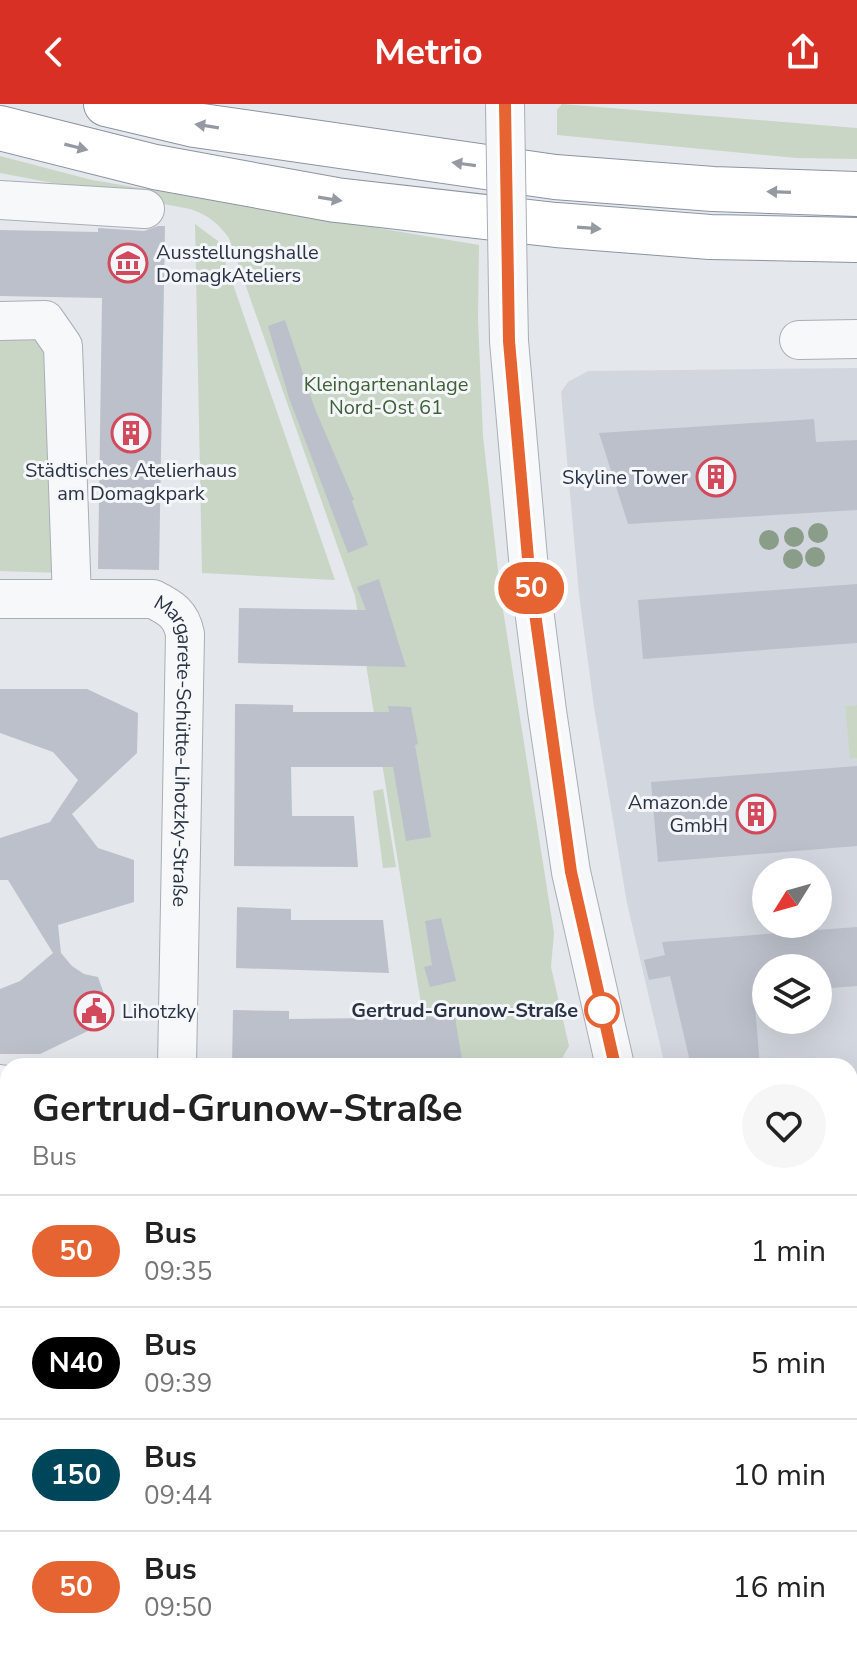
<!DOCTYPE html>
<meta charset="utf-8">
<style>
body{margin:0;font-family:"Nunito Sans",sans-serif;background:#f6f6f6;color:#222;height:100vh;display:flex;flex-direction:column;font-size:30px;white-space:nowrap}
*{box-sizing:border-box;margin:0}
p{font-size:26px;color:#767676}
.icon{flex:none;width:44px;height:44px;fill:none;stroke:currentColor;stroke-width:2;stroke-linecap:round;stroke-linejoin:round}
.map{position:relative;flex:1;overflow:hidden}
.drawer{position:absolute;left:0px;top:954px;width:858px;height:600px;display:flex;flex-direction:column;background:#fff;border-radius:24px 24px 0 0;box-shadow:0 8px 32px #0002}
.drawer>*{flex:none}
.badge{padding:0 16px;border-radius:26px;font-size:28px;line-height:52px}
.needle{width:52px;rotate:233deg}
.fabs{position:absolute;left:752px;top:754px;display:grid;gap:16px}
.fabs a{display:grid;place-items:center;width:80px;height:80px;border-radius:50%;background:#fff;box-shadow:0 8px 32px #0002;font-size:40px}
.map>.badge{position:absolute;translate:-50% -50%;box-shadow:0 0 0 4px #fff}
.round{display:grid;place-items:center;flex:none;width:84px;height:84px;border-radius:42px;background:#f6f6f6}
.head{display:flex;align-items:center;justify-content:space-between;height:136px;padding:0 32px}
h1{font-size:38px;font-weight:700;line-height:60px}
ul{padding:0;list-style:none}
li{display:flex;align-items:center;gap:24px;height:112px;padding:0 32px;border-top:2px solid #e0e0e0}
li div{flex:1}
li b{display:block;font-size:30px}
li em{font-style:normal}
li .badge{min-width:88px;font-weight:700;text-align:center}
header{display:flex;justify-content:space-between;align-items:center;height:104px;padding:0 32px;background:#d93025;color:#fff;font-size:36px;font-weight:700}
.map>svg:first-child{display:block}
.built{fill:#d2d6de;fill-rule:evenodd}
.green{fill:#c9d6c5}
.building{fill:#bbc0ca}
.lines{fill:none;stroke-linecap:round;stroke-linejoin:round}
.minor-casing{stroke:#a9aeb7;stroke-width:40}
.highway-casing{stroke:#8b94a3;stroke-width:46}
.minor{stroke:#f7f8fa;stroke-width:38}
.highway{stroke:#fff;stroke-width:44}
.minor-bridge-casing{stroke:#a9aeb7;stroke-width:40;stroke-linecap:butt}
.minor-bridge{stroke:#f7f8fa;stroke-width:38}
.tree{fill:#899d89}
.oneway{fill:#959aa2}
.line-casing{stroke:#fff;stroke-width:18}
.line{stroke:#e66432;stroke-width:12}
.stop-dot{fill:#fff;stroke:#e66432;stroke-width:4}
.labels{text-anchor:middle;stroke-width:6;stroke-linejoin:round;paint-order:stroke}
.poi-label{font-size:20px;fill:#2b3445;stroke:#f4f6f9;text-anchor:start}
.park-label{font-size:20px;fill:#3f6138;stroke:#f4f6f9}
.street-label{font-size:20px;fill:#2b3445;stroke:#f4f6f9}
.stop-label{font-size:20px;font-weight:bold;fill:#2b3445;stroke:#f4f6f9;text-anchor:end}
</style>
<header><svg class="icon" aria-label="back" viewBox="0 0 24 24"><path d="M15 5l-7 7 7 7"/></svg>Metrio<svg class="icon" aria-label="share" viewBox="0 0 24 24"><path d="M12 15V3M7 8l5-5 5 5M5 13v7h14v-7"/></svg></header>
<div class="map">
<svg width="857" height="1554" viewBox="0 0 857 1554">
<rect width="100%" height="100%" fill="#e4e7ec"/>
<path class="built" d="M857,264V601L845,602L851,655L857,654V1364L850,1366V962H665L627,799L594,603L579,490L561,288L568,278L588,267ZM766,768H818V820H766ZM766,864H818V916H766Z
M857,1433V1554H822L820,1546H850V1435Z"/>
<path class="green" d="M562,0L857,24V55L796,54L557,31V6Z
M0,52L92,76L479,141L478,216L483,332L501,493L554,829L551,863L569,942L560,958L568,962H431L355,492L229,134C218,119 208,111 190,105L0,69Z
M195,120L218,137L335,476L202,469Z
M0,229L35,230L59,260L61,469L0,467Z
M857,601V654L850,655L845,602Z
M383,685L396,763L383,764L373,687Z
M0,1162H8V1262L0,1263Z
M526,1546H739L741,1554H527Z"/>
<path class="building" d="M158,122H165L159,466L98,465L102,194L0,192V126L98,128V124L144,127Z
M285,216L315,305L354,396L352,397L368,441L348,449L289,294L268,222Z
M814,315L816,338L857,336V406L628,420L599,329Z
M379,475L406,563L238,559L239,504L366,506L357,483Z
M857,480V539L643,555L638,496Z
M0,585H87L138,609L137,649L72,710L98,744L134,756V798L58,821L61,849L72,862L84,870L98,873L113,915L40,950H0V885L20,877L53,849L8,776H0V734L50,718L78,676L53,648L0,629Z
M235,600L293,601V608H389L388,602L411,603L418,640L415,641L431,733L406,737L393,663H291L292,712H354L358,763L234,762Z
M857,662V742L658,758L651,678Z
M237,803L291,805V816H383L389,869L236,864Z
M441,814L456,877L430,883L424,863L432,861L425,817Z
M857,823V882L818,885V864H766V889L754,890L760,962H691L670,872L649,876L644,856L665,851L662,838Z
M233,906L289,907V915L455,913L463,962H232Z"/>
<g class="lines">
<g class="minor-casing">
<g id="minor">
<path d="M0,96L145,105"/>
<path d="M508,188L509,237L529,466L547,607L571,768L615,962"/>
<path d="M0,217L45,216L63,242L72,495"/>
<path d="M799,236L857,235"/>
<path id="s1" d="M0,495H153C171,504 181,510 185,530L177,962"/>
<path d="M0,980L8,981"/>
<path d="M850,1405L857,1403"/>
<path d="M252,1546L253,1554"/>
<path d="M776,1546L778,1554"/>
</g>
</g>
<g class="highway-casing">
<path id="highway" d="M106,0L195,21L555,73L713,85L857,90
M0,24L155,63L336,96L556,121L710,133L857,136"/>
</g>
<use href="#minor" class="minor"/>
<use href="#highway" class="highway"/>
<g class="minor-bridge-casing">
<path id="minor-bridge" d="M505,0L508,188"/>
</g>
<use href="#minor-bridge" class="minor-bridge"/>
</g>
<g class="tree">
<circle cx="818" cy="429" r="10"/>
<circle cx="794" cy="433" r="10"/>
<circle cx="769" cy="436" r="10"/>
<circle cx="815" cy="453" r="10"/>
<circle cx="793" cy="455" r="10"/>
</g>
<defs><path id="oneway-solid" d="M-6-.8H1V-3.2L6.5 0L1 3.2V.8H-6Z" transform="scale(2)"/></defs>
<g class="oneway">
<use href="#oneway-solid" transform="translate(207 22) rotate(-171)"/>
<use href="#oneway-solid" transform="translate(76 43) rotate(14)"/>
<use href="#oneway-solid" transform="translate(464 60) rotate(-172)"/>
<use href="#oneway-solid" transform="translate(779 88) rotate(-178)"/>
<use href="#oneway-solid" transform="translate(330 95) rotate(9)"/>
<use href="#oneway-solid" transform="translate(589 124) rotate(4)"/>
</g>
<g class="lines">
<g class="line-casing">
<path id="line" d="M505,0L509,237L529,466L571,768L615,962"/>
</g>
<use href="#line" class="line"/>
</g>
<defs>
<g id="museum-ring" transform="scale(2)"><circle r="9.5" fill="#f4f6f9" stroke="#d1495b" stroke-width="1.5"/><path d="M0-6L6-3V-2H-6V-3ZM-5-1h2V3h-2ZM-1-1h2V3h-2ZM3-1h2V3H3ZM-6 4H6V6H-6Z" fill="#d1495b"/></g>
<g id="building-ring" transform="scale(2)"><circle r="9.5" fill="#f4f6f9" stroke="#d1495b" stroke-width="1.5"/><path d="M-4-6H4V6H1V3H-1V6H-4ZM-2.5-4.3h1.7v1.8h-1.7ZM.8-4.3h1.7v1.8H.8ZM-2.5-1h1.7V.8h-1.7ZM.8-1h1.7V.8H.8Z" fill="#d1495b"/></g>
<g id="civic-ring" transform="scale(2)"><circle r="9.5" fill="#f4f6f9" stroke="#d1495b" stroke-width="1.5"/><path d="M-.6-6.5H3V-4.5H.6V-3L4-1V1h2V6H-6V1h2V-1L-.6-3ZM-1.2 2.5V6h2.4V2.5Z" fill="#d1495b"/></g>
</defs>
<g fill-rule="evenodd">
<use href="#museum-ring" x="128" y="159"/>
<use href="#building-ring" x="131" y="329"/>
<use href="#building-ring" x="716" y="373"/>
<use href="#building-ring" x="756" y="710"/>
<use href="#civic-ring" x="94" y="907"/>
</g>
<circle class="stop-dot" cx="602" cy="906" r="16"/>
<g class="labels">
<g class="poi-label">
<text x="156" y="155">Ausstellungshalle<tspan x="156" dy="23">DomagkAteliers</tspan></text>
<text x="131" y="373" text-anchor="middle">Städtisches Atelierhaus<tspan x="131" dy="23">am Domagkpark</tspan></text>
<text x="688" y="380" text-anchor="end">Skyline Tower</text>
<text x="728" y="705" text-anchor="end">Amazon.de<tspan x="728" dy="23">GmbH</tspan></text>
<text x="122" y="914">Lihotzky</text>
</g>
<g class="park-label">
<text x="386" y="287">Kleingartenanlage<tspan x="386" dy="23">Nord-Ost 61</tspan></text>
</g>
<g class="street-label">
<text dy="7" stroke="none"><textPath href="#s1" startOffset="316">Margarete-Schütte-Lihotzky-Straße</textPath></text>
</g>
<g class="stop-label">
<text x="578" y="913">Gertrud-Grunow-Straße</text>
</g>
</g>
</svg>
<div class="fabs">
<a><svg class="needle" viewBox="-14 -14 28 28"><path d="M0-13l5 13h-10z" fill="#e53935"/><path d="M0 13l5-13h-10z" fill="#767676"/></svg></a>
<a><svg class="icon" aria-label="layers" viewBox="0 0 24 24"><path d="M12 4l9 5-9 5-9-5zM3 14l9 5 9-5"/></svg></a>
</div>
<b class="badge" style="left:531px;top:484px;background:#e66432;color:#fff">50</b>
<section class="drawer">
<div class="head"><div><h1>Gertrud-Grunow-Straße</h1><p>Bus</p></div><a class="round"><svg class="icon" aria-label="heart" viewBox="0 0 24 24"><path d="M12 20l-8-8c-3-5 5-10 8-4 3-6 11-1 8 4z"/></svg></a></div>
<ul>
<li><span class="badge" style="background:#e66432;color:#fff">50</span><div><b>Bus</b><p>09:35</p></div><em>1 min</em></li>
<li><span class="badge" style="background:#000;color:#fff">N40</span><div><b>Bus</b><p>09:39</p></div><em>5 min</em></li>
<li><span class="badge" style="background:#00465a;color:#fff">150</span><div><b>Bus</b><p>09:44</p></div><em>10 min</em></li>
<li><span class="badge" style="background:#e66432;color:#fff">50</span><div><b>Bus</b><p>09:50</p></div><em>16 min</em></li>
</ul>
</section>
</div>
